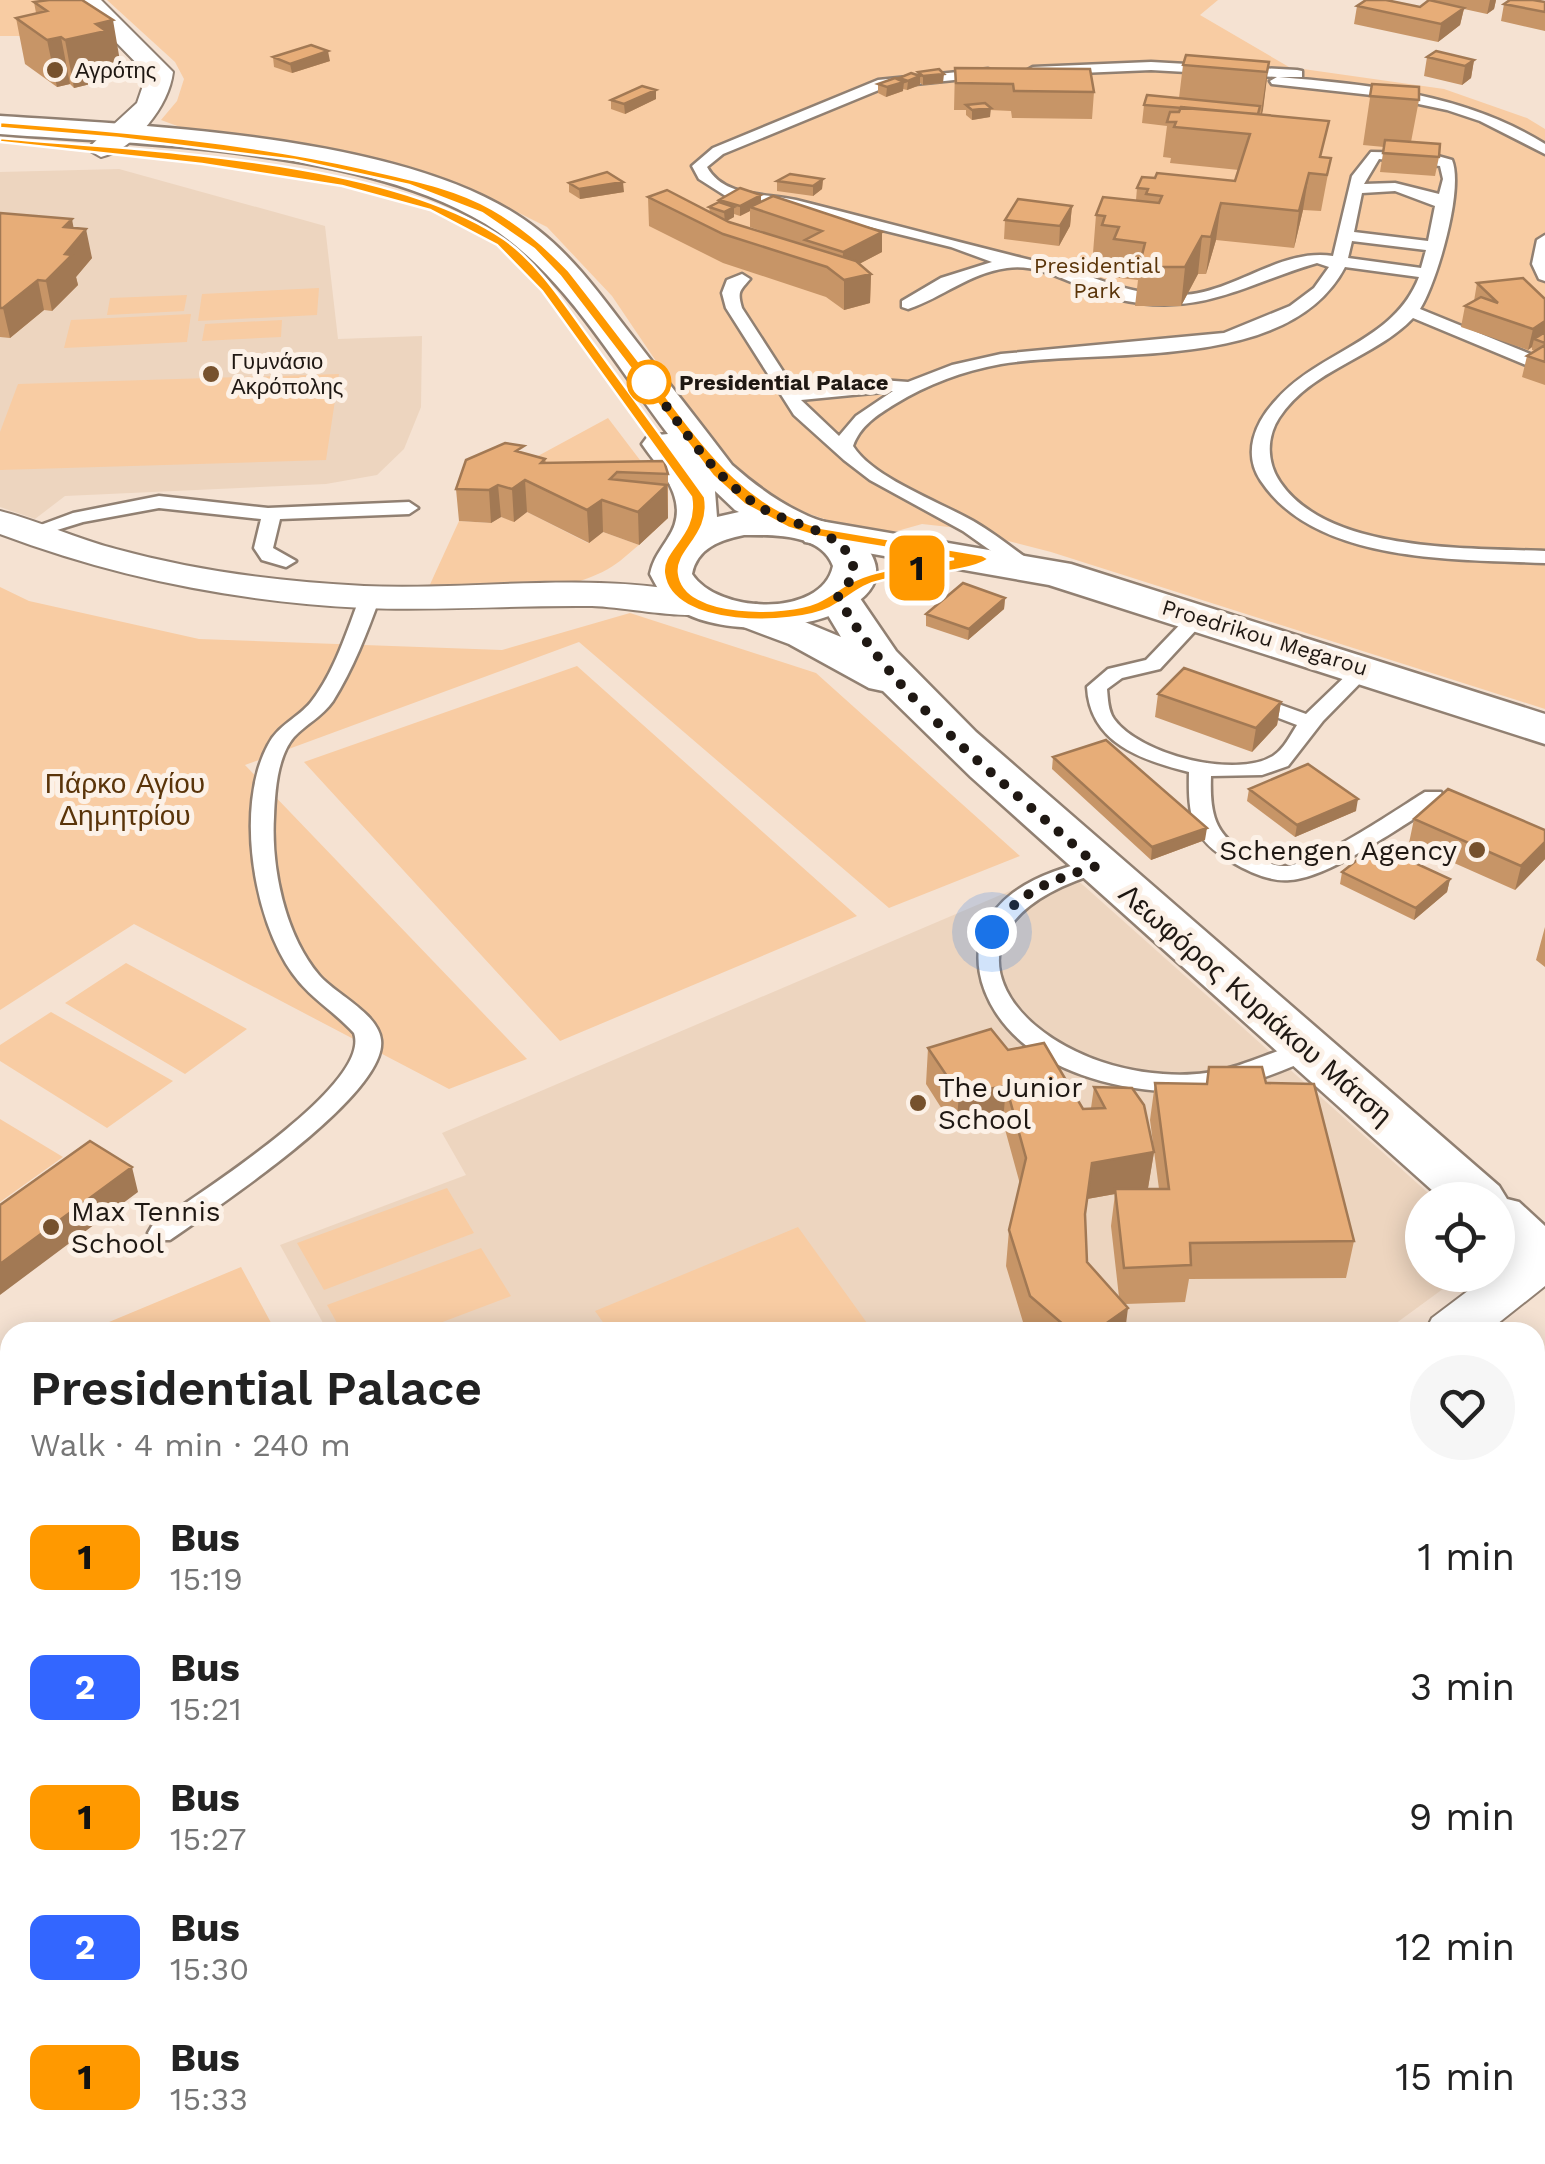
<!DOCTYPE html>
<meta charset="utf-8">
<style>
body{margin:0;font-family:"Work Sans",sans-serif;background:#f6f6f6;color:#222;height:100vh;display:flex;flex-direction:column;font-size:38px;white-space:nowrap}
*{box-sizing:border-box;margin:0}
p{font-size:32px;color:#767676}
.icon{flex:none;width:55px;height:55px;fill:none;stroke:currentColor;stroke-width:2;stroke-linecap:round;stroke-linejoin:round}
.map{position:relative;flex:1;overflow:hidden}
.drawer{position:absolute;left:0px;top:1322px;width:1545px;height:842px;display:flex;flex-direction:column;background:#fff;border-radius:30px 30px 0 0;box-shadow:0 5px 25px #0003}
.drawer>*{flex:none}
.badge{padding:0 20px;border-radius:15px;font-size:35px;line-height:65px}
.tools{position:absolute;left:1405px;top:1182px;display:grid;gap:20px}
.tools a{display:grid;place-items:center;width:110px;height:110px;border-radius:50%;background:#fff;box-shadow:0 5px 25px #0003;font-size:50px}
.you{position:absolute;width:50px;height:50px;margin:-25px;border:8px solid #fff;border-radius:50%;background:#1a73e8;box-shadow:0 0 0 15px #1a73e833}
.map>.badge{position:absolute;translate:-50% -50%;box-shadow:0 0 0 5px #fff}
.round{display:grid;place-items:center;flex:none;width:105px;height:105px;border-radius:52px;background:#f6f6f6}
.headline{display:flex;align-items:center;justify-content:space-between;height:170px;padding:0 30px}
h1{font-size:48px;font-weight:600;line-height:75px}
ul{padding:0;list-style:none}
li{display:flex;align-items:center;gap:30px;height:130px;padding:0 30px}
li div{flex:1}
li b{display:block;font-size:38px}
li em{font-style:normal}
li .badge{min-width:110px;font-weight:700;text-align:center}
.map>svg:first-child{display:block}
.built{fill:#edd5bf}
.green{fill:#f8cca3}
.lines{fill:none;stroke-linecap:round;stroke-linejoin:round}
.lane-casing{stroke:#918072;stroke-width:5}
.street-casing{stroke:#918072;stroke-width:4}
.secondary-casing{stroke:#918072;stroke-width:5}
.primary-casing{stroke:#918072;stroke-width:5}
.lane{fill:#fff;fill-rule:evenodd}
.street{fill:#fff;fill-rule:evenodd}
.secondary{fill:#fff;fill-rule:evenodd}
.primary{fill:#fff;fill-rule:evenodd}
.wall{fill:#c79567;fill-rule:evenodd}
.shaded-wall{fill:#a27954}
.building{fill:#e7ad78;stroke:#a27954;stroke-width:2.5}
.line{fill:#f90;stroke:#fff;stroke-width:2.5}
.walk{stroke:#1f1813;stroke-width:10;stroke-dasharray:0 18}
.poi-dot{fill:#76512d;stroke:#fcf1e7;stroke-width:4}
.stop-dot{fill:#fff;stroke:#f90;stroke-width:5}
.labels{text-anchor:middle;stroke-width:10;stroke-linejoin:round;paint-order:stroke}
.far-poi-label{font-size:22px;fill:#1f1813;stroke:#fcf1e7;text-anchor:start}
.far-park-label{font-size:22px;fill:#5a3409;stroke:#fcf1e7}
.far-stop-label{font-size:22px;font-weight:bold;fill:#1f1813;stroke:#fcf1e7;text-anchor:start}
.far-street-label{font-size:22px;fill:#1f1813;stroke:#fcf1e7}
.park-label{font-size:28px;fill:#5a3409;stroke:#fcf1e7}
.poi-label{font-size:28px;fill:#1f1813;stroke:#fcf1e7;text-anchor:start}
.street-label{font-size:28px;fill:#1f1813;stroke:#fcf1e7}
</style>
<div class="map">
<svg width="1545" height="2164" viewBox="0 0 1545 2164">
<rect width="100%" height="100%" fill="#f5e2d2"/>
<path class="built" d="M119,169L325,226L338,339L422,336L421,407L404,449L377,475L326,484L65,496L35,519L0,507V172Z
M1064,868L1436,1200H1422V1275H1462L1384,1332H328L280,1245L466,1175L442,1133Z"/>
<path class="green" d="M0,0H64L101,36H0Z
M107,0H1218L1200,15L1289,67L1444,89L1527,118L1545,129V709L1051,552L958,528L922,524L890,533L845,526L765,499L740,476L687,407L612,296L547,227L465,186L391,167L207,137L161,120L177,101L184,79L175,62Z
M319,288L317,315L198,321L202,294Z
M187,295L184,311L107,315L110,298Z
M191,314L187,342L64,348L71,320Z
M282,320L281,337L202,341L205,324Z
M339,374L326,460L0,470V432L18,384Z
M608,418L665,493L525,463Z
M527,512L588,543L603,532L639,545C629,553 619,563 608,569C556,598 484,592 427,591L459,521L491,523L501,517L514,521Z
M0,587L29,601L199,639L502,650L630,613L816,673L1020,856L889,908L579,642L245,765L527,1059L449,1089L134,924L0,1010Z
M577,666L857,916L560,1041L304,762Z
M126,963L247,1029L185,1074L65,1003Z
M51,1012L173,1081L107,1128L0,1061V1045Z
M0,1119L63,1157L0,1202Z
M447,1188L474,1233L324,1290L297,1243Z
M798,1227L867,1323L846,1332H610L595,1311Z
M481,1248L511,1296L416,1332H342L327,1305Z
M241,1267L276,1332H85Z
M10,1364V2155H323L312,2164H0V1368Z"/>
<g class="lines">
<g class="lane-casing">
<path id="lane" d="M1151,62L1297,70L1302,71V77H1279C1371,85 1465,94 1545,144V154L1480,121L1447,110L1381,96L1272,84L1270,81L1277,77L1151,70L1033,75L1026,71L1033,67Z
M988,69L995,73L993,76L886,87L723,154L707,167C724,198 767,193 796,200C880,221 964,244 1047,264C1097,275 1124,296 1180,295C1233,294 1279,248 1333,256L1352,176L1371,152L1427,153L1452,160C1464,189 1437,282 1420,309L1545,360V368H1533L1413,318C1375,358 1311,369 1279,418C1266,438 1267,463 1280,482C1328,553 1469,548 1545,551V563C1456,559 1316,564 1261,481C1242,453 1255,422 1277,399C1321,350 1394,342 1419,277L1345,267C1288,375 1103,347 1001,364C962,371 928,384 895,404C877,415 860,426 853,446C873,478 940,502 973,521C994,533 1012,548 1032,562V570H1018L963,531L870,480L844,460L794,415L726,308L722,293L727,280L742,274L750,279C740,291 737,291 742,308L795,390L881,380L908,382L952,365L1001,354L1224,333L1290,306L1314,288L1329,267L1317,263C1242,285 1200,318 1117,299C1081,291 1044,262 1007,268C969,273 942,298 908,309L902,307V301L941,278L992,262L951,247L781,205L732,200L699,179L692,166L713,148L878,80ZM1379,159L1440,166L1443,179L1439,194L1395,183L1364,184ZM1395,191L1435,206L1428,241L1354,232L1362,193ZM1352,241L1426,250L1421,268L1348,258ZM893,391L856,416L839,436L801,400Z
M1545,235V281L1539,279L1532,264L1537,240Z
M159,496L268,508L409,502L418,508L409,514L280,519L273,548L296,561L286,567L262,560L254,548L261,519L159,508L83,522L28,539L19,533L73,513Z
M370,591L380,597C367,633 353,669 333,701C322,717 306,724 294,737C277,757 275,792 274,817C271,868 285,935 319,975C335,994 378,1013 381,1040C388,1095 214,1209 170,1240H152L148,1233L152,1226C192,1198 373,1085 354,1033C334,1011 310,998 293,974C253,919 235,806 268,745C278,725 298,718 311,702C334,673 347,631 360,597Z
M1199,610L1209,616L1160,669L1122,678L1107,689C1108,699 1108,711 1114,719C1140,755 1236,779 1273,756C1284,749 1290,736 1297,725L1242,704L1239,700L1242,696H1256L1306,714L1357,665L1364,663L1374,669L1323,721L1288,766L1262,775L1211,776C1210,806 1212,832 1240,848C1254,856 1267,865 1283,866C1312,868 1397,809 1425,792H1441L1444,797L1441,802C1405,823 1330,878 1290,880C1271,882 1249,872 1232,862C1191,839 1188,816 1189,772C1141,760 1090,743 1087,687L1108,669L1146,660L1192,612Z
M1097,859L1105,861L1108,866L1105,871C909,927 1018,1064 1163,1074C1227,1079 1253,1056 1310,1041L1319,1043L1322,1049L1319,1055C1282,1071 1244,1088 1203,1091C1145,1095 1076,1082 1028,1047C977,1008 955,937 1013,893C1037,875 1068,866 1097,859Z"/>
</g>
<g class="street-casing">
<path id="street" d="M75,0H101L173,72C169,106 135,149 101,157L87,149L137,103L147,74Z
M0,511C39,521 77,539 116,549C196,571 281,582 364,586C479,591 600,569 713,597L719,605L713,613C684,620 626,607 592,606C516,605 440,611 364,608C239,602 117,578 0,534Z
M1545,1240V1286L1487,1332H1425L1432,1318L1489,1275H1498V1268L1527,1246Z
M1535,1722L1545,1726V1787L1535,1784Z
M1545,2021V2096L1535,2100V2025Z
M327,2155H406L403,2164H324Z
M1059,2155H1134L1137,2164H1062Z
M1427,2155H1501L1498,2164H1424Z"/>
</g>
<g class="secondary-casing">
<path id="secondary" d="M820,521L1071,564L1545,714V744L1049,585L805,542L799,533L805,524Z
M838,584L853,588L896,651L976,732L1499,1186L1507,1199L1519,1202L1545,1226V1281L1524,1275L1498,1250V1200H1443L971,777L883,691L869,688L789,644L741,626L734,617L741,608L756,604L771,608L841,637L817,597L823,588Z"/>
</g>
<g class="primary-casing">
<path id="primary" d="M0,116C149,126 421,135 538,230C575,259 601,296 629,332C663,376 698,420 732,465C756,486 779,503 808,516C828,525 848,525 863,543C928,616 735,655 672,605C662,598 656,585 650,574C653,559 660,551 668,538C692,502 662,473 642,444L648,436L668,434C620,371 576,295 515,245C399,148 147,145 0,134ZM715,491L735,510L739,512L717,517ZM744,535C773,535 821,533 833,566C822,618 718,614 692,574C697,548 720,540 744,535Z"/>
</g>
<use href="#lane" class="lane"/>
<use href="#street" class="street"/>
<use href="#secondary" class="secondary"/>
<use href="#primary" class="primary"/>
</g>
<path class="wall" d="M1427,0H1496L1494,9L1487,14L1464,9L1460,25L1438,42L1354,24L1357,6L1420,7L1428,1Z
M34,2L121,67L113,69L115,78L74,88L70,84L57,87L25,64L16,18L36,13Z
M1545,2V31L1501,21L1504,4Z
M273,57L330,61L292,73L274,67Z
M1427,57L1474,60L1471,78L1462,85L1424,76Z
M1269,62L1262,115L1323,158H1331L1321,211L1303,210L1294,248L1216,240L1206,274H1198L1181,306H1135L1138,280L1110,277L1112,265L1098,263L1099,253H1093L1096,215L1136,200L1137,188L1235,181L1239,170L1170,163L1171,158L1163,157L1167,126L1142,123L1144,105L1179,98L1183,65Z
M955,68L1094,92L1092,119L1012,118L1011,111L990,110V117L972,120L966,115V110H954Z
M918,72L943,83L923,85L920,83V85L907,90L903,89V91L886,97L878,93V84L899,80V78L918,75Z
M1372,84L1419,100L1411,142L1439,157L1435,176L1380,172L1384,147L1363,145Z
M656,99L625,114L611,109V100Z
M823,179L822,189L813,196L777,191V181Z
M569,183L624,192L580,199L569,192Z
M761,195V202L882,232V252L859,264L871,274L870,303L844,310L826,297L723,263L649,226L648,197L710,212L709,207L719,202V200ZM750,211V227L805,246L726,221L734,217V214L740,216Z
M1072,206L1070,226L1059,246L1004,239L1005,220Z
M0,213L73,227L92,258L76,277L78,285L52,311L44,310L10,338L0,337Z
M1477,283L1545,299V385L1522,377L1527,356L1535,351L1532,350V347L1528,350L1461,327L1465,306L1474,301Z
M524,453L545,459L546,463L668,474V518L639,545L603,532L589,543L527,512L514,522L501,517L491,523L459,521L456,489Z
M1005,598L1004,609L968,640L926,626V614Z
M1158,694L1281,702L1277,725L1252,752L1155,717Z
M1053,757L1205,840L1151,860L1052,769Z
M1249,789L1356,811L1295,837L1247,801Z
M1414,819L1545,830V859L1515,890L1409,843Z
M1342,872L1450,879L1447,892L1414,920L1340,884Z
M1545,927V967L1536,960Z
M928,1048L1008,1050L1083,1109L1091,1108L1094,1087L1154,1152L1148,1188L1159,1189L1150,1120L1155,1083H1266L1354,1241L1346,1278L1189,1279L1185,1302L1125,1304V1332H1026L1006,1266L1009,1230L1020,1184L1003,1122L956,1131L926,1084ZM1115,1194L1111,1226L1119,1297L1087,1262L1085,1217L1087,1199Z
M1545,1529V1664L1535,1654V1534Z
M554,2155H743V2164H561Z
M1194,2155H1336L1329,2164H1200L1193,2158Z"/>
<path class="shaded-wall" d="M1490,0H1496L1494,9L1487,14Z
M1464,8L1460,25L1438,42L1441,24Z
M113,20L121,67L113,69L115,78L74,88L65,40L96,24Z
M61,37L70,84L57,87L47,40Z
M328,51L330,61L292,73L290,64Z
M1474,60L1471,78L1462,85L1465,66Z
M1269,62L1263,110L1260,120L1267,72Z
M944,74L943,83L923,85V76Z
M920,76V85L907,90L908,81Z
M904,82L903,91L886,97L887,87Z
M656,90V99L625,114L624,104Z
M991,108L990,117L972,120V110Z
M1309,173L1303,210L1294,248L1299,211Z
M823,179L822,189L813,196V186Z
M623,182L624,192L580,199L579,189Z
M761,195V204L750,207V211L740,216V206Z
M1221,203L1216,240L1206,274L1211,237Z
M1072,206L1070,226L1059,246L1060,226Z
M734,207V217L725,222L724,212Z
M72,219L76,241L86,229L92,258L76,277L78,285L52,311L46,281L64,227Z
M882,232V252L842,273L843,252Z
M1202,236L1198,274L1181,306L1185,267Z
M871,274L870,303L844,310V280Z
M38,280L44,310L10,338L3,308Z
M1545,321V339H1534L1532,347L1528,350L1533,329Z
M525,480L527,512L514,522L512,489Z
M498,485L501,517L491,523L489,490Z
M667,485L668,518L639,545L638,512Z
M602,500L603,532L589,543L587,510Z
M1005,598L1004,609L968,640L969,629Z
M1281,702L1277,725L1252,752L1256,728Z
M1358,799L1356,811L1295,837L1297,825Z
M1207,828L1205,840L1151,860L1152,847Z
M1545,842V859L1515,890L1521,866Z
M1450,879L1447,892L1414,920L1416,908Z
M1006,1086L1003,1122L956,1131L959,1094Z
M1154,1152L1148,1188L1115,1189V1194L1087,1199L1092,1163Z
M132,1167L138,1192L0,1295V1264Z
M1128,1308L1125,1332H1094Z
M1543,1491L1539,1504L1535,1506V1496Z
M1545,1885V1899L1535,1910V1896Z
M698,2155H743V2164H687Z
M1015,2155H1023L1021,2164H1006Z
M1325,2155H1336L1329,2164H1317Z"/>
<path class="building" d="M49,0H82L113,20L96,24L106,31L65,40L61,37L47,40L16,18L47,11L34,2Z
M1366,0H1386L1420,7L1429,0L1464,8L1441,24L1357,6Z
M1510,0H1533L1545,2V12L1504,4Z
M311,45L328,51L290,64L273,57Z
M1436,51L1474,60L1465,66L1427,57Z
M1186,55L1269,62L1267,72L1183,65Z
M955,68L1090,69L1094,92L1014,91L1013,84L956,83Z
M939,69L944,74L923,76L918,72Z
M911,73L920,76L908,81L899,78Z
M895,78L904,82L887,87L878,84Z
M1372,84L1419,87V100L1370,96Z
M642,86L656,90L624,104L611,100Z
M1147,95L1260,106L1258,114L1144,105Z
M985,103L991,108L972,110L966,105Z
M1181,107L1329,121L1320,157L1331,158L1327,175L1309,173L1299,211L1221,203L1211,237L1202,236L1185,267H1139L1145,243L1114,239L1119,227L1102,225L1105,216L1096,215L1103,197L1159,203L1162,196L1146,194L1148,189L1137,188L1142,177L1155,178L1157,173L1235,181L1250,134L1174,127L1176,122H1167L1170,112H1179Z
M1385,140L1440,144L1439,157L1383,153Z
M607,172L623,182L579,189L569,183Z
M790,174L823,179L813,186L777,181Z
M740,188L761,195L740,206L719,200Z
M667,190L729,222L856,261L871,274L844,280L827,267L723,234L648,197Z
M773,196L882,232L843,252L805,240L822,231L750,207Z
M1018,199L1072,206L1060,226L1005,220Z
M719,202L734,207L724,212L709,207Z
M0,213L72,219L64,227L86,229L65,254L72,255L46,281L38,280L3,308H0Z
M1523,278L1545,299V321L1533,329L1465,306L1481,297L1498,303L1477,283Z
M1545,332V343L1534,339Z
M1545,345V362L1527,356Z
M505,443L524,446L516,451L545,459L541,463L664,461L668,474L617,472L610,479L667,485L638,512L602,500L587,510L525,480L512,489L498,485L489,490L456,489L466,460Z
M963,583L1005,598L969,629L926,614Z
M1184,668L1281,702L1256,728L1158,694Z
M1106,740L1207,828L1152,847L1053,757Z
M1308,764L1358,799L1297,825L1249,789Z
M1448,789L1545,830V842L1521,866L1414,819Z
M1376,845L1450,879L1416,908L1342,872Z
M991,1029L1008,1050L1044,1043L1083,1109L1105,1108L1094,1087L1132,1088L1144,1105L1154,1152L1092,1163L1085,1214L1087,1262L1128,1308L1094,1332H1072L1030,1296L1009,1230L1026,1158L1006,1086L959,1094L928,1048Z
M1209,1067H1262L1266,1083L1314,1084L1354,1241L1190,1243L1191,1265L1124,1268L1115,1189H1169L1155,1083L1207,1084Z
M90,1141L132,1167L0,1264V1205Z
M1535,1483L1543,1491L1535,1496Z
M1545,1529V1630L1535,1620V1534Z
M1535,1803L1545,1810V1885L1535,1896Z
M590,2155H698L687,2164H597Z
M815,2155H1015L1006,2164H805Z
M1221,2155H1325L1317,2164H1231Z"/>
<path class="line" d="M0,122C121,131 243,142 362,168C405,178 454,187 492,209C522,226 546,247 569,271C599,309 628,348 658,386C704,446 745,507 822,528L982,555L989,559C968,574 912,573 884,580C859,585 850,598 830,608C793,626 671,629 664,574C660,549 698,536 691,497L542,291L497,245L430,210L342,186L202,164L0,142V138C143,151 385,158 504,239C540,264 567,308 593,343C630,394 668,445 705,497C712,535 676,550 679,573C684,619 787,615 817,602C837,593 846,581 871,574C897,566 927,564 954,559L815,536L789,528L744,504L713,476L560,276L534,249L482,213L409,185L295,160L118,138L0,128Z"/>
<g class="lines">
<path class="walk" d="M649,382L647,380C682,426 714,481 767,511C796,527 854,532 854,575L838,597C897,704 1008,784 1097,866C1054,879 1016,892 992,932"/>
</g>
<g class="poi-dot">
<circle cx="55" cy="70" r="10"/>
<circle cx="211" cy="374" r="10"/>
<circle cx="1477" cy="850" r="10"/>
<circle cx="918" cy="1103" r="10"/>
<circle cx="51" cy="1227" r="10"/>
</g>
<circle class="stop-dot" cx="649" cy="382" r="20"/>
<g class="labels">
<g class="far-poi-label">
<text x="75" y="78">Αγρότης</text>
<text x="231" y="369">Γυμνάσιο<tspan x="231" dy="25">Ακρόπολης</tspan></text>
</g>
<g class="far-park-label">
<text x="1097" y="273">Presidential<tspan x="1097" dy="25">Park</tspan></text>
</g>
<g class="far-stop-label">
<text x="679" y="390">Presidential Palace</text>
</g>
<g class="far-street-label">
<text transform="translate(1265 637) rotate(17)" y="8">Proedrikou Megarou</text>
</g>
<g class="park-label">
<text x="125" y="793">Πάρκο Αγίου<tspan x="125" dy="32">Δημητρίου</tspan></text>
</g>
<g class="poi-label">
<text x="1457" y="860" text-anchor="end">Schengen Agency</text>
<text x="938" y="1097">The Junior<tspan x="938" dy="32">School</tspan></text>
<text x="71" y="1221">Max Tennis<tspan x="71" dy="32">School</tspan></text>
</g>
<g class="street-label">
<text transform="translate(1256 1004) rotate(41)" y="10">Λεωφόρος Κυριάκου Μάτση</text>
</g>
</g>
</svg>
<div class="tools">
<a><svg class="icon" aria-label="locate" viewBox="0 0 24 24"><circle cx="12" cy="12" r="6"/><path d="M12 2v4M12 18v4M2 12h4M18 12h4"/></svg></a>
</div>
<div class="you" style="left:992px;top:932px"></div>
<b class="badge" style="left:917px;top:568px;background:#f90;color:#111">1</b>
<section class="drawer">
<div class="headline"><div><h1>Presidential Palace</h1><p>Walk · 4 min · 240 m</p></div><a class="round"><svg class="icon" aria-label="heart" viewBox="0 0 24 24"><path d="M12 20l-8-8c-3-5 5-10 8-4 3-6 11-1 8 4z"/></svg></a></div>
<ul>
<li><span class="badge" style="background:#f90;color:#111">1</span><div><b>Bus</b><p>15:19</p></div><em>1 min</em></li>
<li><span class="badge" style="background:#36f;color:#fff">2</span><div><b>Bus</b><p>15:21</p></div><em>3 min</em></li>
<li><span class="badge" style="background:#f90;color:#111">1</span><div><b>Bus</b><p>15:27</p></div><em>9 min</em></li>
<li><span class="badge" style="background:#36f;color:#fff">2</span><div><b>Bus</b><p>15:30</p></div><em>12 min</em></li>
<li><span class="badge" style="background:#f90;color:#111">1</span><div><b>Bus</b><p>15:33</p></div><em>15 min</em></li>
</ul>
</section>
</div>
